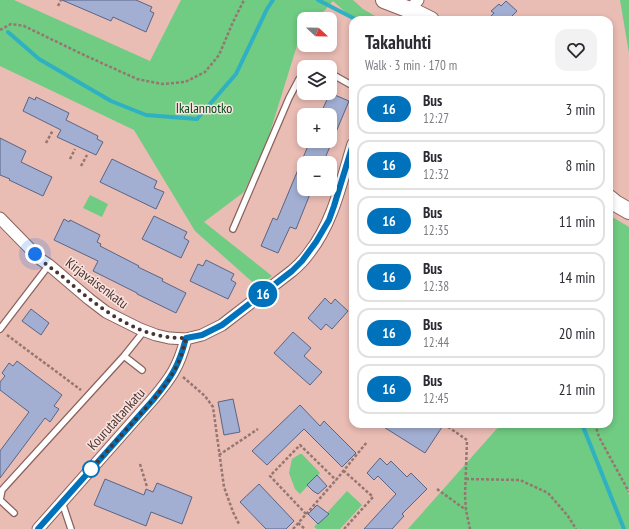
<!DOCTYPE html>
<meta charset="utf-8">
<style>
body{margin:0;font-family:"PT Sans Narrow",sans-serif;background:#f2f2f3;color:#2b2b33;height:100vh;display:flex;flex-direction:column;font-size:15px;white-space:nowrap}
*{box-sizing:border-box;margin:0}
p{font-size:13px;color:#7c7c81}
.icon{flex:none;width:22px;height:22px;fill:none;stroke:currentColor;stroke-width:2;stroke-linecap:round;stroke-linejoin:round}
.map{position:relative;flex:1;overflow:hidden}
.side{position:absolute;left:349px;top:16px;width:264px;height:412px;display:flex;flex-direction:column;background:#fff;border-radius:12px;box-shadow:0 2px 6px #0003}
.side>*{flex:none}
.badge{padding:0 8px;border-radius:13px;font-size:14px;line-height:26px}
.needle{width:26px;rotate:112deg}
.buttons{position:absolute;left:297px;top:12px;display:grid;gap:8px}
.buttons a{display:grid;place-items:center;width:40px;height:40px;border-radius:8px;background:#fff;box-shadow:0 2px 6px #0003;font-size:20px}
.you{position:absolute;width:20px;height:20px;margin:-10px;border:3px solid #fff;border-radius:50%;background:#1a73e8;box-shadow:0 0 0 6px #1a73e833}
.map>.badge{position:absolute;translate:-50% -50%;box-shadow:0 0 0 2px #fff}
.round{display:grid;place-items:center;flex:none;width:42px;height:42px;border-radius:12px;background:#f2f2f3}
.overview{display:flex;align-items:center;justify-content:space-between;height:68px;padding:0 16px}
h1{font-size:19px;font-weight:600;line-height:30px}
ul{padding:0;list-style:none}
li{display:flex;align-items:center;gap:12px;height:50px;margin:0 8px 6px;padding:0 8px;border:2px solid #e1e1e2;border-radius:12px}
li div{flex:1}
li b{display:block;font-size:15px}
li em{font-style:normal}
li .badge{min-width:44px;font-weight:700;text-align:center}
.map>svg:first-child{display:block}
.green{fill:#70cb83}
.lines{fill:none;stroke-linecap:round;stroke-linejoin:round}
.stream{stroke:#2fb1c3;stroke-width:4}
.building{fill:#a2afd3;stroke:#596585}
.lane-casing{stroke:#8a625c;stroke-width:8}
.street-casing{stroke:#8a625c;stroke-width:13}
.secondary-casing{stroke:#8a625c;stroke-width:18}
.path{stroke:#957670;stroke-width:2.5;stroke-dasharray:3 2;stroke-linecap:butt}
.lane{stroke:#fff;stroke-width:5.5}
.street{stroke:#fff;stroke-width:11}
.secondary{stroke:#fff;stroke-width:16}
.line-casing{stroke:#fff;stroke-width:9}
.line{stroke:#0072bc;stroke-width:6}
.walk{stroke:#483532;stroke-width:4;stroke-dasharray:0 7.2}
.stop-dot{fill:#fff;stroke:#0072bc;stroke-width:2}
.labels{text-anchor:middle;stroke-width:3;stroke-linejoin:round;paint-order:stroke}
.park-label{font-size:14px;fill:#004a1c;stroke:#fae2de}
.street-label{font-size:14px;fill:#483532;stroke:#fae2de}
</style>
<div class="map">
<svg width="629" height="529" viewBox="0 0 629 529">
<rect width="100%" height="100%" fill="#e9bcb4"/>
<path class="green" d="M0,0H14L150,61L181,0H353L363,9L382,20H354L333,1L317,19H304V34L299,39L267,142L244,192L204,222L272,276L258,287L195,231L134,130L0,66Z
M620,0H629V53Z
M90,195L108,204L102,217L83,208Z
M609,215L629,227V488L628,492L629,495V529H408L501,424H609Z
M300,454H302L320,473L300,494L295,489L289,473L292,459Z
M347,491L362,505L340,529H317L314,527Z"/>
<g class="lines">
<path class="stream" d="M318,0L357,20
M8,32L39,59L111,101L146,115L197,119L236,74L267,9L273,0
M582,424L624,529"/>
</g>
<path class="building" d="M62,0H136L152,7L150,11L154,13L146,32L113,17L111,21Z
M506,1L517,11L508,20H487L494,13L491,11L499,4L501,6Z
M330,93L349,101L323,163H304V189H312L296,229L290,227L278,253L261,246L273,218L277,220L310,141H330V115H320Z
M29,97L35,100L36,97L69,113L66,120L98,136L97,139L103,142L96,155L57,137L61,130L23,111Z
M0,138L26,151L21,162L52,177L43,196L9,180L10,179L0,175Z
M112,159L157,181L154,188L164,192L156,209L100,182Z
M154,216L187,232L184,238L189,241L181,258L142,239Z
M64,219L69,222L70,220L100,235L97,242L101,244L100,246L139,266L138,267L163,279L162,281L186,293L176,313L137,294V293L93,271L98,261L54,240Z
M206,260L234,274L231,280L236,283L228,299L190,281L198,264L203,266Z
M325,298L331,304L335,299L348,311L332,329L326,324L321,330L308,318Z
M31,309L49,323L41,335L22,321Z
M293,332L311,348L304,356L322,372L310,385L274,353Z
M17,361L62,395L54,406L59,409L50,422L45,418L0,478V451L29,412L0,390V382L5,376L2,373L9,363L13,366Z
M233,399L240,432L224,435L218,402Z
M300,405L320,426L324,421L356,453L342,467L304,429L267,465L252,451Z
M379,424H444L425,453Z
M380,458L387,465L391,461L407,477L411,473L427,489L402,514L404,516L392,529H364L396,494L378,476L374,480L367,473Z
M317,475L327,486L318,494L313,491L307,485Z
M105,479L144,495L146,489L153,492L157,483L192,497L182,524L151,512L146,526L94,505Z
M259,484L294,521L286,529H266L240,502Z
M317,505L329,514L318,524L308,514Z"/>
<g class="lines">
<g class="lane-casing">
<path id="lane" d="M330,73L353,86
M233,229L289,98L299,79L304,77
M0,329L49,265
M124,356L142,370
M62,502L71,529
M14,513L0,500L2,490L124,356L144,331"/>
</g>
<g class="street-casing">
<path id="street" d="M410,10L418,0
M0,218L40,259L49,265L89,299L106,312L140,329L156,335L169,338L186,339L202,335L222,325L292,271C298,266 304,260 309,253C334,221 341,182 353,144
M38,529L153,399C171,378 179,366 186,339"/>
</g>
<g class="secondary-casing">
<path id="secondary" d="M384,0L415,12L431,20
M609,198L615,203L629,211"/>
</g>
<path class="path" d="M58,6L61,0
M0,30L11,24L24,26L84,55L137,79L162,84L185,82L205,72L219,55L233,22L244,0
M46,143L53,130
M70,159L75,149
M81,166L87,155
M7,335L81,390
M183,377L205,396L213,407L224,487L233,512L239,524
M444,424L467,440L465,496L466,510L470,529
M595,424L599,437L629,492
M219,455L258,429
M140,464L147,487
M466,479L520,480L548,493L568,516L576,529
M437,489L466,510
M306,514L270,476L300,445L336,480
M298,523L305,529
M293,529L336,480L367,442
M344,529L373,497L344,471"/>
<use href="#lane" class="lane"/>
<use href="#street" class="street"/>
<use href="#secondary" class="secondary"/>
</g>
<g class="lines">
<g class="line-casing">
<path id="line" d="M38,529L153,400C171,378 179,366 186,338L202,335L222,325L292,271L302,261L316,242L329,220L334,206L353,144"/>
</g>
<use href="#line" class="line"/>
<path class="walk" d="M35,254C43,263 54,270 63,277C98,307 138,340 186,338L182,353L177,366L167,383L153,400L91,469"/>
</g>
<circle class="stop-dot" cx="91" cy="469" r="8"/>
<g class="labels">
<g class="park-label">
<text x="204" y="113">Ikalannotko</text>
</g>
<g class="street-label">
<text transform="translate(97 283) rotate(37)" y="5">Kirjavaisenkatu</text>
<text transform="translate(116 419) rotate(-48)" y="5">Kourutaltankatu</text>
</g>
</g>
</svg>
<div class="buttons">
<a><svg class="needle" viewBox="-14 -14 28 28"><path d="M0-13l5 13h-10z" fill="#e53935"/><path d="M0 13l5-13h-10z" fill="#7c7c81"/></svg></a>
<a><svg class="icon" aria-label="layers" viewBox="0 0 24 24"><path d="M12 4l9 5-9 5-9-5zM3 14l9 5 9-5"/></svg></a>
<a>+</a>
<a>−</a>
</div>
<div class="you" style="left:35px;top:254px"></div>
<b class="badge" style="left:263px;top:294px;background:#0072bc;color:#fff">16</b>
<section class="side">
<div class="overview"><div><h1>Takahuhti</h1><p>Walk · 3 min · 170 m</p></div><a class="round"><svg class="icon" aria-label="heart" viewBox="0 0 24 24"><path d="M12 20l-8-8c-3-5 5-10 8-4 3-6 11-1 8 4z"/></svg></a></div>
<ul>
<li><span class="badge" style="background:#0072bc;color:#fff">16</span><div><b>Bus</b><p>12:27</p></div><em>3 min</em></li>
<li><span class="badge" style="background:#0072bc;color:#fff">16</span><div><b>Bus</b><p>12:32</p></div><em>8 min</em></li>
<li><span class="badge" style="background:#0072bc;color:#fff">16</span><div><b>Bus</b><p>12:35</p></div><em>11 min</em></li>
<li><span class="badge" style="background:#0072bc;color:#fff">16</span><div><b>Bus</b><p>12:38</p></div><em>14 min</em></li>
<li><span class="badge" style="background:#0072bc;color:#fff">16</span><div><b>Bus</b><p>12:44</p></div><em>20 min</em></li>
<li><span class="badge" style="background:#0072bc;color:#fff">16</span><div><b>Bus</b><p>12:45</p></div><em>21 min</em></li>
</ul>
</section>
</div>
